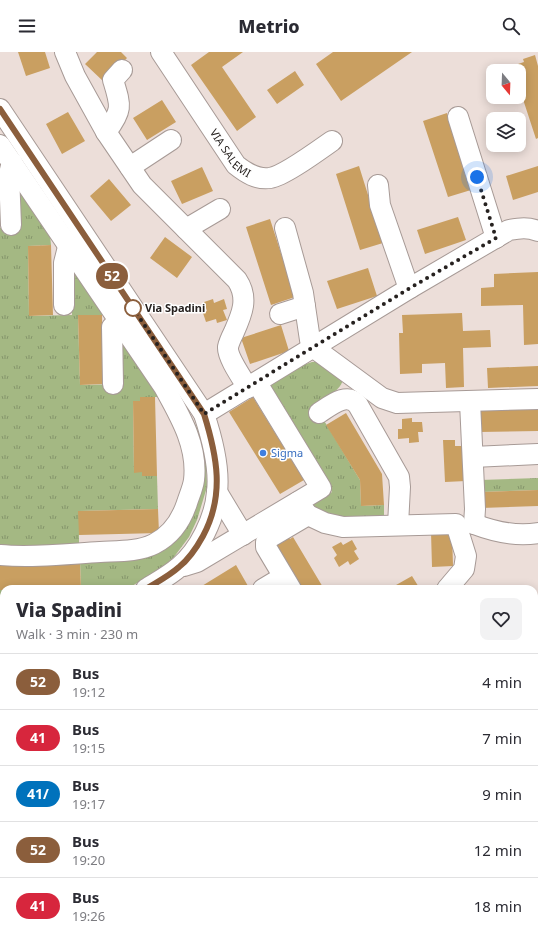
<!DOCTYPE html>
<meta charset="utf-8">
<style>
body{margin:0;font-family:"Noto Sans",sans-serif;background:#f2f2f3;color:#2b2b33;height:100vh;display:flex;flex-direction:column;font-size:15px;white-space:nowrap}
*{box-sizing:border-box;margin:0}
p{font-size:13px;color:#7c7c81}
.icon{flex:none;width:22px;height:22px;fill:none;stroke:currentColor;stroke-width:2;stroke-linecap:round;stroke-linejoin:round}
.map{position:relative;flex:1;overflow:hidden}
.side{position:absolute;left:0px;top:533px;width:538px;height:356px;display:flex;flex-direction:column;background:#fff;border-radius:12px 12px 0 0;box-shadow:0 2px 10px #0003}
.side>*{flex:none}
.badge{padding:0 8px;border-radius:13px;font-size:14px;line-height:26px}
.needle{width:26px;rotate:161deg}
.fabs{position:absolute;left:486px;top:12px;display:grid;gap:8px}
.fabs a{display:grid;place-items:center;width:40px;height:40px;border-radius:8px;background:#fff;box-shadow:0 2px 10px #0003;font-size:20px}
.you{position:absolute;width:20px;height:20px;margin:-10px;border:3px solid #fff;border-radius:50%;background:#1a73e8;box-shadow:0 0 0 6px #1a73e833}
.map>.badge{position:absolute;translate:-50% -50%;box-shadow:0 0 0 2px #fff}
.round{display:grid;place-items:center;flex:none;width:42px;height:42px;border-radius:8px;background:#f2f2f3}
.head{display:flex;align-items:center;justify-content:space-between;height:68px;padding:0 16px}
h1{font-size:19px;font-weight:800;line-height:30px}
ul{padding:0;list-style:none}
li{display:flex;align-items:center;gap:12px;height:56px;padding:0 16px;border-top:1px solid #e1e1e2}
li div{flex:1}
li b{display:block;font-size:15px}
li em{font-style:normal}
li .badge{min-width:44px;font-weight:700;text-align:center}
header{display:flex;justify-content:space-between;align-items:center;height:52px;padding:0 16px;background:#fff;font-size:18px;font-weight:800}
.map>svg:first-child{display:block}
.grass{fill:url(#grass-tufts)}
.building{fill:#c99f61}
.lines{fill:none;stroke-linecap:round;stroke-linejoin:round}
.minor-casing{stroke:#a79a96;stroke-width:22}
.minor{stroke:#fff;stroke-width:20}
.line-casing{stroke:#fff;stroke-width:9}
.line{stroke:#8b5e3c;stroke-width:6}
.walk{stroke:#26211f;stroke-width:4;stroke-dasharray:0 7.2}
.stop-dot{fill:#fff;stroke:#8b5e3c;stroke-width:2}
.shop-dot{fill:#3f7fe0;stroke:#fff;stroke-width:1.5}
.labels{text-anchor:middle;stroke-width:3;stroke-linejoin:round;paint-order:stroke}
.street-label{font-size:11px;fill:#26211f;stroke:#fff}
.stop-label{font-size:11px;font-weight:bold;fill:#26211f;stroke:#fff;text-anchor:start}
.shop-label{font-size:11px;fill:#366cbe;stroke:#fff;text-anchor:start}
</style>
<header><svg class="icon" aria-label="menu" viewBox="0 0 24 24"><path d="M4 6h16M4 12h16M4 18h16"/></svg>Metrio<svg class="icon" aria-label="search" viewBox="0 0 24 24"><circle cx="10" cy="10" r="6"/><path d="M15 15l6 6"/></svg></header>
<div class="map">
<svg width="538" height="889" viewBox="0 0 538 889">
<defs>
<pattern id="grass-tufts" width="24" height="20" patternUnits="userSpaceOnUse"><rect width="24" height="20" fill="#a4b883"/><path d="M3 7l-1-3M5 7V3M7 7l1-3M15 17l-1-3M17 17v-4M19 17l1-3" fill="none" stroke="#85956b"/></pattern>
</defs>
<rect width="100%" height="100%" fill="#ecded9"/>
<path class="grass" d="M16,135L50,183L51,193L28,194L29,264L72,263L71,217L78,220L105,256L102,263H78L80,333L123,332L122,284L161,345H140V349H133L134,420H142L157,424L158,457L79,459V495L0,494V176L17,175Z
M312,310H320L343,328C339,341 324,345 314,352L360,428L361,454L384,453V465L334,466L309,454L332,440L293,375L272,336L268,334L303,313Z
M169,331L189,360L197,376L203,392L206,408L207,435L197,468L189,485L174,505L162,516L127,537H75H81L80,508L147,503L197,431Z
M538,426V438L481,440L480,428Z
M0,538H4V578L0,576Z
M538,824V889H423L430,885H534V826Z"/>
<path class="building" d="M18,0H45L50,16L26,24Z
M97,0H121L127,6L104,30L85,12Z
M209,0H243L222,15L256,65L237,79L191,13Z
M333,0H412L341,49L316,12Z
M535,3L538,14V86L536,87L519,35V19H514L512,14L524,10L523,7Z
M295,19L304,33L277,52L267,38Z
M162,48L176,70L147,88L133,66Z
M68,60L85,89L62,102L46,72Z
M447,61L471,138L448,145L423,69Z
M359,114L383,191L360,198L336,122Z
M538,114V140L513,148L506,124Z
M202,115L213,139L182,152L171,129Z
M109,127L131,153L111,169L90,144Z
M458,165L466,188L425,202L417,178Z
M270,167L295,245L271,253L246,175Z
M165,185L192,205L177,226L150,206Z
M51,193L53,263L29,264L28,194Z
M368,216L377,244L337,257L327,229Z
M538,220V292L524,293L523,253L481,254V236L494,235V222Z
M213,247L214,251L224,247L227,257L223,258L227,268L217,271L216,267L206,270L203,261L207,259L204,250Z
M462,261L463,279L490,278L491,295L463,296L464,335L446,336L445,311L422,312V321L400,322L399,281H403L402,263Z
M78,263H102L103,332L80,333Z
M281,273L289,299L250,312L241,286Z
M538,314V334L488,336L487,316Z
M140,345H155L157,424H142V420L134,421L133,349H140Z
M253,345L304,428L280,442L229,360Z
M538,353V379L479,380V355Z
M346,361L382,422L384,453L361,454L360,428L326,373Z
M412,366V370H422L423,380H418L419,390L409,391V386L398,387V377H402V367Z
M443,388H455V394H465L466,429L445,430Z
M538,438V454L481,456V440Z
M158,457L159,481L79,483L78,459Z
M431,480H452L453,514L432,515Z
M287,482L290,487L293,485L324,537H300L274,494Z
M352,488L357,497L354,499L359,507L350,513L348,509L339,515L334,506L337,503L332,495L341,490L343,493Z
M80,512L81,537H4V538H0V514Z
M236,513L248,534L243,537H197Z
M412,524L420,537H389Z
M0,616L4,622V634L0,637Z
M4,644V687L0,690V647Z
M4,694V704L0,707V696Z
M4,725V743L0,735V727Z
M4,760V790L0,793V762Z
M4,842V876L1,878L0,875V844Z
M14,885H41L43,889H13L12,886Z"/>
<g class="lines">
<g class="minor-casing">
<g id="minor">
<path d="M65,0L75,24L106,80L142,133L237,228C249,246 242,262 234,280C232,284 229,290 228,295C227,305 242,326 248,336"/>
<path id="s1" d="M161,0L236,113C246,121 257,128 270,126C284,124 319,98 332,89"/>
<path d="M0,57L204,362C212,386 220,415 217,440C215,466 199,499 179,515C169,524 157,530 146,537"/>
<path d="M458,65L496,186"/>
<path d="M106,80C123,58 121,54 113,28L122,18"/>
<path d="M0,93L164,335C180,364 198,394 194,428C193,436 189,444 187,451C181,469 170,484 154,492C138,500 117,499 100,500C67,502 33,506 0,503"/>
<path d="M130,115L171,88"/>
<path d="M378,133L380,153L407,231L410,236"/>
<path d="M11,173L9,122L12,110"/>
<path d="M285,176L303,241L310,288L314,296L382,346L397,351L538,347"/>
<path d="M186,177L220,157"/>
<path d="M64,253V211L68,195"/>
<path d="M280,262L305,254"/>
<path d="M113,332L112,275L119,269"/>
<path d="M470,350L475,457L474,472"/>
<path d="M319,361C330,354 347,339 358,353L399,425L400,435L398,473"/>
<path d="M204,362L410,236L509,178C520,176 528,175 538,179"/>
<path d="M473,405L538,402"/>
<path d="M217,440L243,483"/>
<path d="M298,450L308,463L325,471L343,475L456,472L466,504L464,517L447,537"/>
<path d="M474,472C495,480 516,485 538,481"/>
<path d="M184,514L197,510L321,436L257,331"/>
<path d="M263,537L283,525"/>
<path d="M291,537L266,495V490L269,486L308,463"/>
<path d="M0,592L4,594"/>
<path d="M0,809L4,814"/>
</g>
</g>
<use href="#minor" class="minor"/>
</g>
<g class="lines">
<g class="line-casing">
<path id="line" d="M0,57L204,362C217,404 225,443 203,484C197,495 189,507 179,515C169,524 157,530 146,537"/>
</g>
<use href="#line" class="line"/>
<path class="walk" d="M133,256L204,362L410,236L496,186L477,125"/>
</g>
<circle class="stop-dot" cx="133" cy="256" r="8"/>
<circle class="shop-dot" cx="263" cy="401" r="4"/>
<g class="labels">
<g class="street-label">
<text dy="4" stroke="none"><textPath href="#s1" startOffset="123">VIA SALEMI</textPath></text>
</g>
<g class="stop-label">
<text x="145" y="260">Via Spadini</text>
</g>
<g class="shop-label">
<text x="271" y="405">Sigma</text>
</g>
</g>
</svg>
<div class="fabs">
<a><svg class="needle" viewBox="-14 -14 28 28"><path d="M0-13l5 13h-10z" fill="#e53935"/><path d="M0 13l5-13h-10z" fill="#7c7c81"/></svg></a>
<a><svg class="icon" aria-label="layers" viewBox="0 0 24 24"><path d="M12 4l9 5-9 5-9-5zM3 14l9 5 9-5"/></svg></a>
</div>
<div class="you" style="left:477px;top:125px"></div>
<b class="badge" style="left:112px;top:224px;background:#8b5e3c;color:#fff">52</b>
<section class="side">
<div class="head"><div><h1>Via Spadini</h1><p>Walk · 3 min · 230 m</p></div><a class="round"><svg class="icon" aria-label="heart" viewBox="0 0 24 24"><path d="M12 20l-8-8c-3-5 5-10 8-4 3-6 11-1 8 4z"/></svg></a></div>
<ul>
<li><span class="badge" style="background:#8b5e3c;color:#fff">52</span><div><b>Bus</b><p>19:12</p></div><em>4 min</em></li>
<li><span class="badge" style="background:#d7263d;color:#fff">41</span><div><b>Bus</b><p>19:15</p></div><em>7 min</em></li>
<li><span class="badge" style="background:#0072bc;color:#fff">41/</span><div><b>Bus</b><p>19:17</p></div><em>9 min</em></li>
<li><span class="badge" style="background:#8b5e3c;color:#fff">52</span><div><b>Bus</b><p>19:20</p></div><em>12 min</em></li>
<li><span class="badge" style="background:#d7263d;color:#fff">41</span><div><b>Bus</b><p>19:26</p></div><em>18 min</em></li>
</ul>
</section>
</div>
